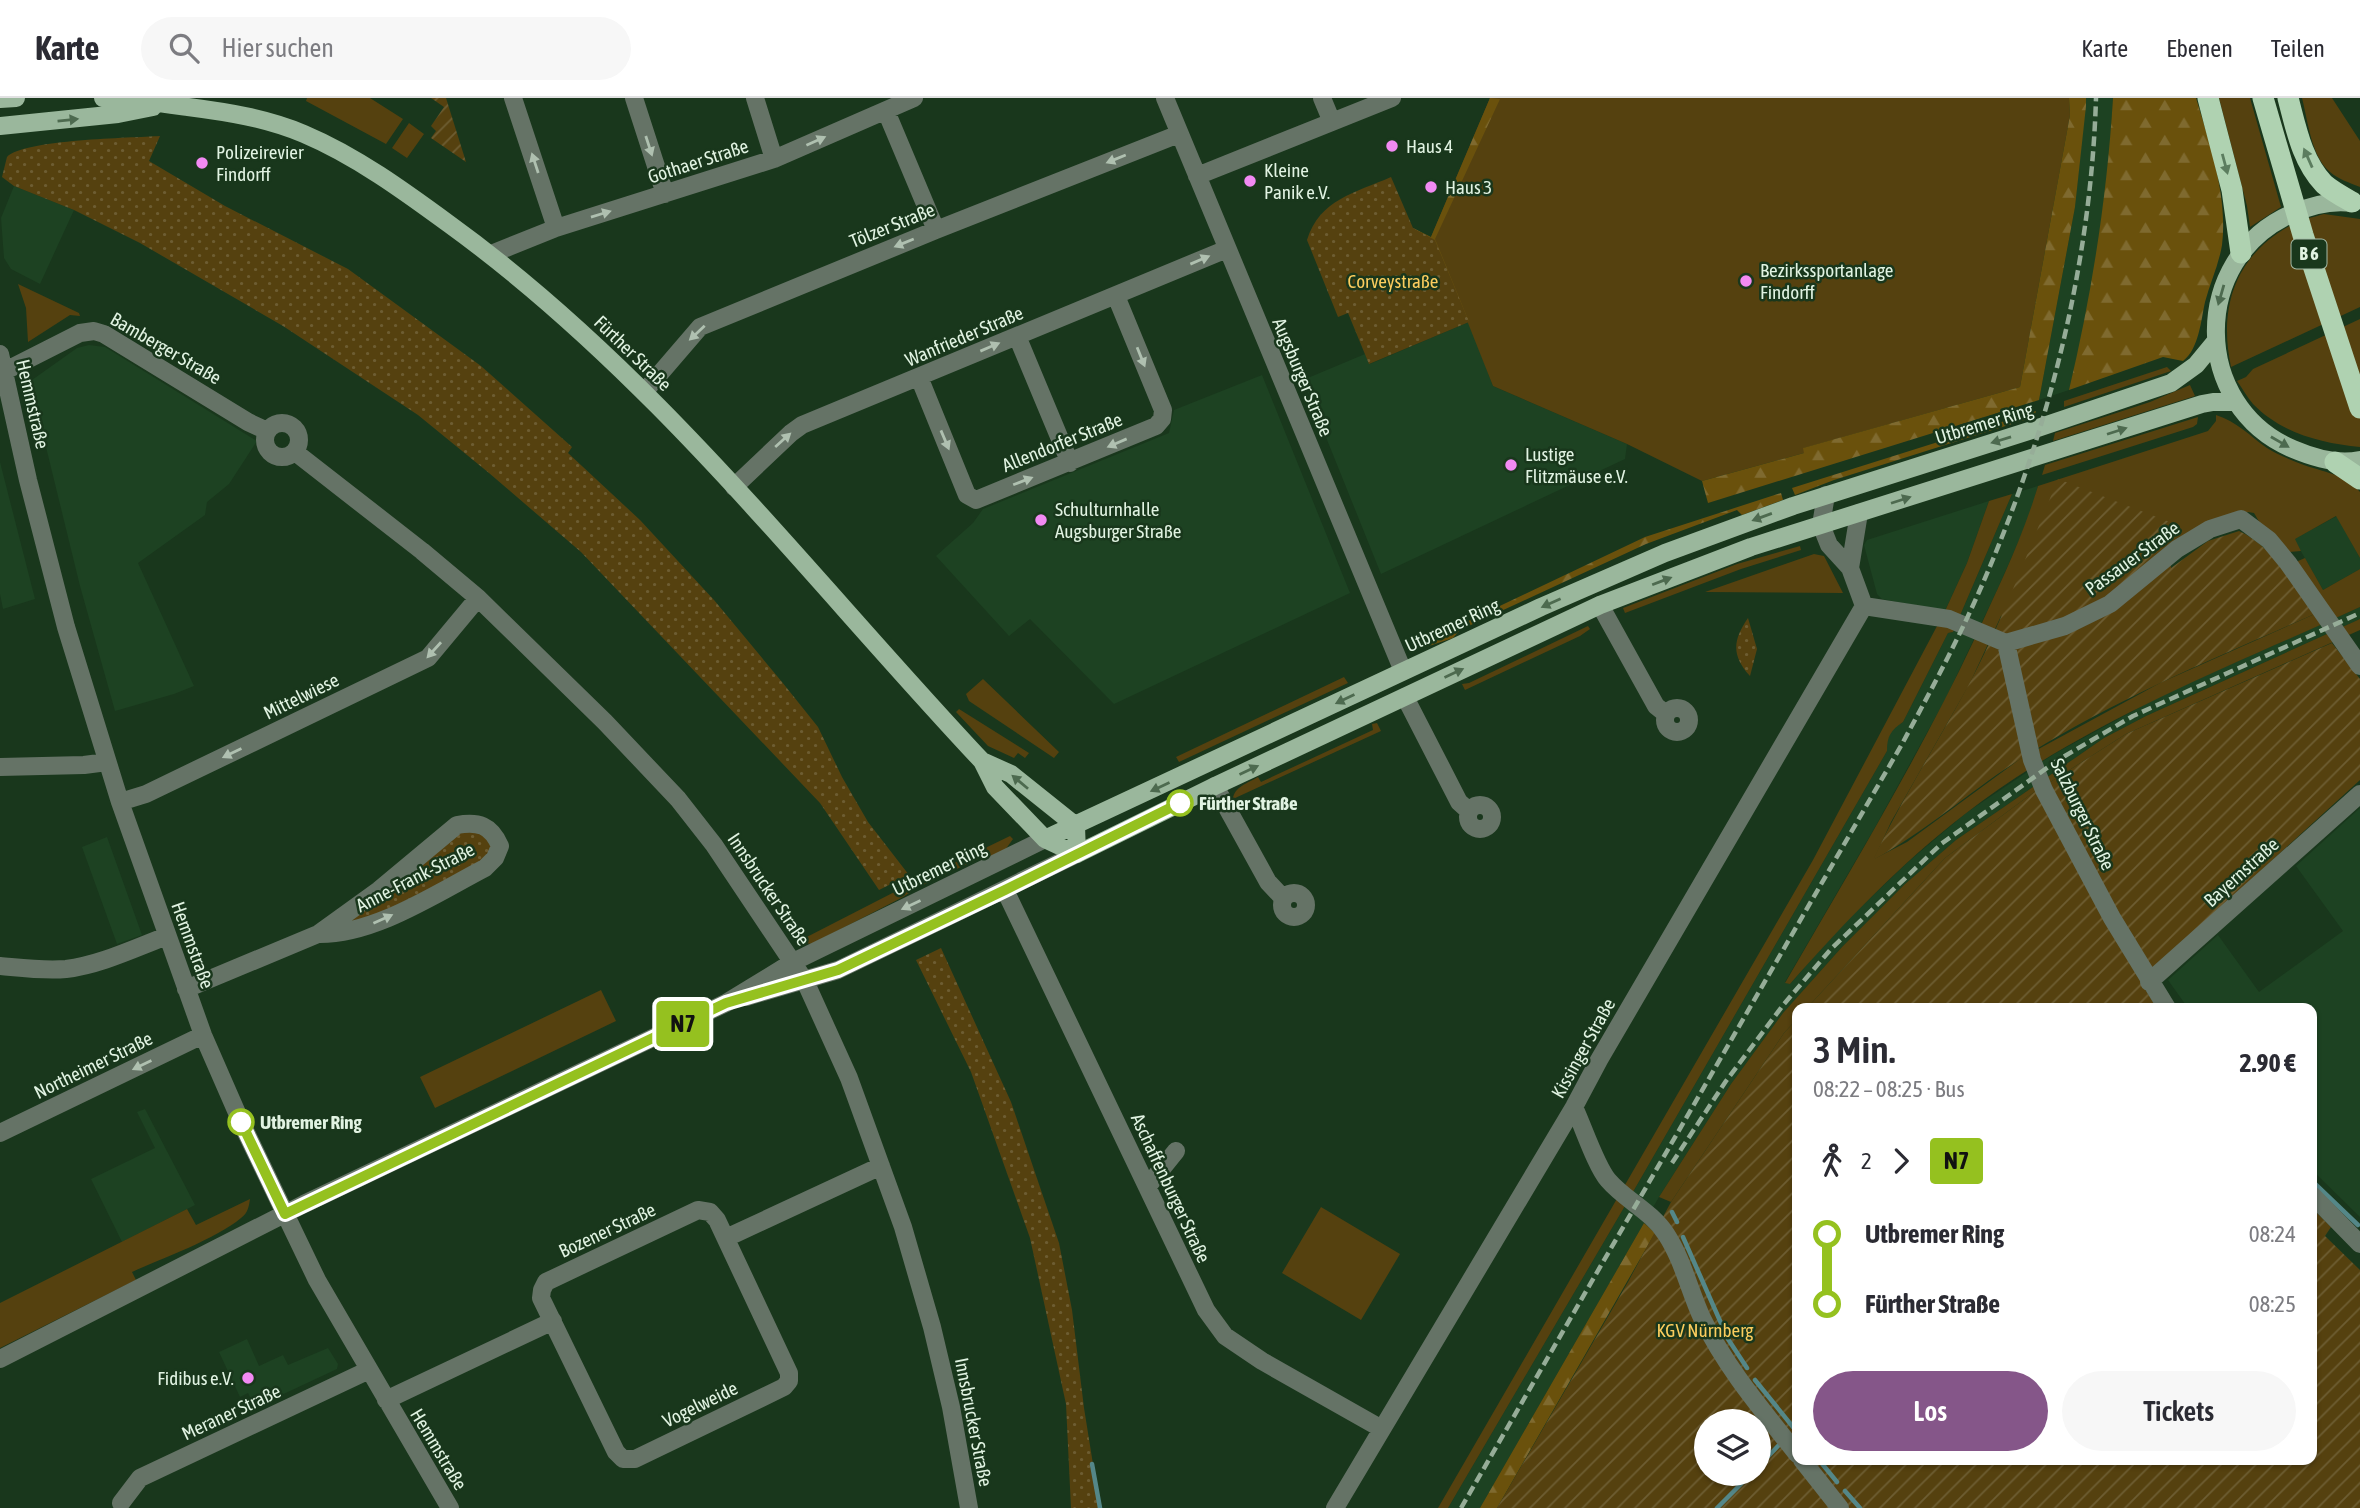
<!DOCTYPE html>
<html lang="de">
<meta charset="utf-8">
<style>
body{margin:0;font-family:"Asap Condensed",sans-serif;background:#f7f7f7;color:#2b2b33;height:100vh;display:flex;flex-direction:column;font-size:26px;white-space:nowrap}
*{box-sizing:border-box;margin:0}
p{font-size:23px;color:#7c7c81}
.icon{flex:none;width:38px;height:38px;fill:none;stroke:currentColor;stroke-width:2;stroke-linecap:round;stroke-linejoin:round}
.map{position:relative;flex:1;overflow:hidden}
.side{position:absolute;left:1792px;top:905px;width:525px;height:462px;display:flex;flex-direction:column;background:#fff;border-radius:14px;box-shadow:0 2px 5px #0004}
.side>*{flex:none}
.badge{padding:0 14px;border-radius:5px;font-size:24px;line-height:46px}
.tools{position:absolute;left:1694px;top:1311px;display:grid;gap:14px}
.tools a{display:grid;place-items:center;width:77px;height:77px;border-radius:50%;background:#fff;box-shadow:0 2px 5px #0004;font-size:35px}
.map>.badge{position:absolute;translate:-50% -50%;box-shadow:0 0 0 4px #fff}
.legs{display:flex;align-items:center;gap:10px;height:77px;padding:0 21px;font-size:23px}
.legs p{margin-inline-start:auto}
.overview{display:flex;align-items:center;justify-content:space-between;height:119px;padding:0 21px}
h1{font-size:38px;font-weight:600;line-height:52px}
.button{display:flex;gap:14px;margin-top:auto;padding:14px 21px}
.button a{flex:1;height:80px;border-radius:42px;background:#855689;color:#fff;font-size:28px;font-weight:600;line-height:80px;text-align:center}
.button a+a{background:#f7f7f7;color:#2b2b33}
ul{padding:0 21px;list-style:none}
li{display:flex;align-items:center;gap:24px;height:70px;font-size:26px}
li i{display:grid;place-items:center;width:10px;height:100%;margin:0 9px;background:currentColor}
li i::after{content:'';width:18px;height:18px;margin:-9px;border:5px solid;border-radius:50%;background:#fff}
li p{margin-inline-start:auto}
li:first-child i{background:linear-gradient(#0000 50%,currentColor 0)}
li:last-child i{background:linear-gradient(currentColor 50%,#0000 0)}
header{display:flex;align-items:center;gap:42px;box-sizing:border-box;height:98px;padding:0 35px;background:#fff;border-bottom:2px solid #e1e1e2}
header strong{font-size:33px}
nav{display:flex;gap:38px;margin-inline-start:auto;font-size:24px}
.search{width:490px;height:63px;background:#f7f7f7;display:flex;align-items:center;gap:18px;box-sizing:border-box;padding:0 24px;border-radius:38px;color:#7c7c81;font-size:26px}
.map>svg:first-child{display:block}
.built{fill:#1d4222}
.grass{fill:#55410f}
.forest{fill:url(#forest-firs)}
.park{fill:url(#park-dots)}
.garden{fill:url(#garden-furrows);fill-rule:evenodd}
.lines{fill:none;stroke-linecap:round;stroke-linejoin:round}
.stream{stroke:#548788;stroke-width:4.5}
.minor{stroke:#657366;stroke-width:18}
.major{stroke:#9ab79c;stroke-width:18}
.highway{stroke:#afd2b1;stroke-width:21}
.rail{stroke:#96ad98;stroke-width:4.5;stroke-dasharray:10 5;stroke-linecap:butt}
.highway-bridge{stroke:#afd2b1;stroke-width:21}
.oneway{fill:#4d6a4f}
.oneway2{fill:#afc0b0}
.oneway3{fill:#5c7d5f}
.line-1-casing{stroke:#fff;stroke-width:16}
.line-1{stroke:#95c11f;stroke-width:10}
.poi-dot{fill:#f28af3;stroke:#19371c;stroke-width:2.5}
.stop-1-dot{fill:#fff;stroke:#95c11f;stroke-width:3.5}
.labels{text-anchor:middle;stroke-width:5;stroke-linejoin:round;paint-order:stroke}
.shield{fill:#19371c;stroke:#a5bba7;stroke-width:2}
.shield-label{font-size:18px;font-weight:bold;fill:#e1f3e2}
.poi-label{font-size:19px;fill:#e1f3e2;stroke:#19371c;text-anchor:start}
.street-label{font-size:19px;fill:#e1f3e2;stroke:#19371c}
.park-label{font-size:19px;fill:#fbcd5e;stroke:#19371c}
.stop-label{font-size:19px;font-weight:bold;fill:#e1f3e2;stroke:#19371c;text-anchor:start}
</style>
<header>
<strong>Karte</strong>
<div class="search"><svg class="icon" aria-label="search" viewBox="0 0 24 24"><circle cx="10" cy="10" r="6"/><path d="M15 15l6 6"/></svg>Hier suchen</div>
<nav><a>Karte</a><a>Ebenen</a><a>Teilen</a></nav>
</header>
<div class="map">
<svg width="2360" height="1410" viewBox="0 0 2360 1410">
<defs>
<pattern id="forest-firs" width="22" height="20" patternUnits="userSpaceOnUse" patternTransform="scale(1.75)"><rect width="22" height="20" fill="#6a510c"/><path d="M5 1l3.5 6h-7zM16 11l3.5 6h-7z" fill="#7f6a2f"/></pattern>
<pattern id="park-dots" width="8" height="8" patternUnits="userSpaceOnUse" patternTransform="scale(1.75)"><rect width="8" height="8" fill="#55410f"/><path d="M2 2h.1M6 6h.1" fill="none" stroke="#6d5d32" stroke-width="1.8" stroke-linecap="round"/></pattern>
<pattern id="garden-furrows" width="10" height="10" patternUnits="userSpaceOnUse" patternTransform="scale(1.75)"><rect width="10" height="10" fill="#55410f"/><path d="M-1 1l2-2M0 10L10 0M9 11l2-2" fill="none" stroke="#6d5d32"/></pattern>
</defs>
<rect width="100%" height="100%" fill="#19371c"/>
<path class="built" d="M2086,0H2113L2109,64L2096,164L2085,227L2069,292L2039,302L2075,109Z
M14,88L74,112L40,186L11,171L4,160L1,120Z
M1469,224L1493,288L1627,346L1625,361L1381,476L1303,282L1365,256L1370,266Z
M89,247L105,249L257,343L229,386L207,404L205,417L138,465L194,588L174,596L115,613L80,488L34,300L32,282L77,250Z
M1262,277L1350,495L1114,606L1030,521L1009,538L936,458L973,425L983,411L1169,335L1174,312Z
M0,364L35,501L3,511L0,496Z
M2038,388L2030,417L1999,488L1946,600L1874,731L1785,884L1790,886L1840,829L1908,764L1966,715L2054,656L2166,595L2360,509V521L2146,618L2104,640L1956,742L1905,786L1842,849L1783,915L1731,986L1659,1099L1480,1410H1448L1622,1113L1887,653V642L1892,631L1903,624L1948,535L1953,534L2012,396Z
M1989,403L1967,465L1945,513L1882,501L1877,496L1864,447L1867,442Z
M2337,418L2360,460V471L2323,492L2294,441Z
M2360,710V1119L2312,1072V910H2188L2168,882L2218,837L2259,894L2343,833L2296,768Z
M107,739L142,837L117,846L82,749Z
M145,1011L195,1107L122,1144L91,1081L155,1050L137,1014Z
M247,1241L259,1268L283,1257L288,1267L328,1250L338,1266L337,1271L275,1300L270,1292L251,1301L248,1295L240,1299L219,1254Z"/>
<path class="grass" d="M307,0H370L403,21L386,46L306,3Z
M1490,0H2069L2070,17L2020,289L1804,350V355L1702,383L1627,346L1493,288L1435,142L1431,139Z
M2219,0H2250L2281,109L2250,129L2247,108Z
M2302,0H2332L2360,43V89C2350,85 2338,81 2330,74C2311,58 2308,23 2302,0Z
M409,25L424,36L407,60L392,50Z
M2324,116L2360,121V209L2231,269C2218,208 2236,156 2293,126C2302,121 2314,119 2324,116Z
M18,186L79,215L80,218L70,217L28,244L26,210Z
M2360,221V349C2321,345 2281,335 2253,306C2247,299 2242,290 2237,283L2246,279L2253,271Z
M2167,269L2171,273L2064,309V303Z
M2190,287L2195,298L2053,343L2055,335L2150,304Z
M2216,317C2236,323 2250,338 2267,350C2276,356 2287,360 2296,364C2316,373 2346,375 2360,394V460L2336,418L2295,441L2301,453L2289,454L2264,432L2254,415L2248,414L2170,450L2171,444L2001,518L1969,587L1891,724L1874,761L1907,744L2020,661L2160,585L2317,515L2297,466L2298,463L2305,460L2323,492L2360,471V509C2225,571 2084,624 1965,716C1900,766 1844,825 1790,886L1785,885C1851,771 1919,659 1975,540C1998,490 2022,441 2038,388L2208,333L2216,323Z
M2198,319L2197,326L2193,329L2042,377L2045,367Z
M2012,396L1953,534L1948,535L1903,624C1891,632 1887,638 1887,653L1622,1113L1448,1410H1438L1813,762L1945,513L1967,465L1989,403Z
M1800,448L1801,452L1741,471L1625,515L1623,510L1737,466Z
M1814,456L1824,458L1843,495L1705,494Z
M2360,521V532L2126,636L2030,697L1945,760L1807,910H1797V921L1784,935L1671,1104L1659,1099L1731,986L1783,915L1842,849L1905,786L1956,742L2104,640L2146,618Z
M1588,528L1590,531L1580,538L1465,592L1462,586L1469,585Z
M1344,579L1348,585L1179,664L1176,659Z
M983,581L1059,654L1054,660L969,603L966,596Z
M959,611L1029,655L1025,660L1018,655L1014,660L988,648L956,614Z
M1377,625L1381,633L1233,701C1234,689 1248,685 1258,679L1261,684L1373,632L1372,626Z
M1010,738L1013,741L1005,752L989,761L982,759L921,788L919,782Z
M910,786L912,793L903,799L812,846L797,844Z
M601,892L616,923L435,1010L420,979Z
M250,1101C249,1108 248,1115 241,1120C216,1141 163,1160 132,1174L136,1182L0,1250V1205L187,1111L196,1127Z
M1321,1109L1400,1156L1361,1222L1282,1175Z"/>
<path class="forest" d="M1490,0L1500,1L1435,141L1469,224L1413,130L1431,139Z
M2069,0H2086V8L2075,109L2039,302L1708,405L1702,383L1804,355L1803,350L2020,289L2070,17Z
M2113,0H2196C2210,46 2228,99 2222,147C2219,166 2210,185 2205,204C2201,222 2199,251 2183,263L2163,259L2069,292C2092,195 2107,99 2113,0Z
M2036,313L2034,319L1834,382L1795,397L1792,390Z
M1781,395L1783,402L1742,417L1737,412L1646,446L1460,532L1453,540L1426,549L1424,544L1645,439Z
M1644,1125L1655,1135L1497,1410H1480Z"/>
<path class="park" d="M160,38L149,63L225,108L348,171L481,268L572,349L568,355L640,422L714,502L782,584L818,629L842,679L868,724L909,777L879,792L820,705L581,454L489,375L418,317L283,228L140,145L74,112L14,88L2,79L7,59C25,41 131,40 160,38Z
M1391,79L1413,130L1435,142L1469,224L1369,266L1348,215L1338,219L1307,142C1320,101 1355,95 1391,79Z
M1748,520L1757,551L1750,578C1731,557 1733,542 1748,520Z
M476,729L494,745L485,763L355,828L338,825L452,736Z
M941,850L1011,1004L1059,1145L1072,1212L1084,1310L1100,1410H1071L1066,1306L1030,1140L971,974L916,862Z"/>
<path class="garden" d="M431,0H446L466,64L431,40L436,33L431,28L444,9Z
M2058,381L2175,426L2170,450L2171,470L2208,443L2239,433C2272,448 2295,487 2317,515C2217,559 2115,601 2022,660C1971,692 1927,733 1873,762C1901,702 1937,646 1968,588C2003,522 2029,450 2058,381Z
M2332,545L2360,581V682L2140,883L2157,910H1807L1945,760L2030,697L2126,636Z
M1797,921V1362H2312V1110L2331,1129L2325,1138L2360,1172V1410H1497L1628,1184L1671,1104L1784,935ZM1706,1323H1759V1376H1706Z"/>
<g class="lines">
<path class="stream" d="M2312,1083L2358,1127
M1672,1114L1677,1124
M1683,1139L1728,1241L1747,1270
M1755,1282L1797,1334
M1819,1362L1837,1384
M1092,1366L1100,1410
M1759,1368L1778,1348
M1845,1393L1860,1410
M1717,1410L1751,1376"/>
<path class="minor" d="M513,0L556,130
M634,0L665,96
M755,0L774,61
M1165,0L1403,573
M1322,0L1332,24
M886,13L936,132
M1197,78L1392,0
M491,156L556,130L774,61L914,0
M1017,238L1070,365
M0,256L28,382L66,529L120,704L203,937L241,1024L317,1182L450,1410
M3,274L80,235L94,233L104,236L248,324L267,333
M919,279L967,397L976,402L1156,328L1162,321L1163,312L1116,198
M645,293L700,229L936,132L1179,36
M265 342a17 17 0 1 1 34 0a17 17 0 1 1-34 0Z
M295,354L422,453L478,500L605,624L678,701L714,747L805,883L849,980L903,1129L932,1229L951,1309L969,1410
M734,389L791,335L802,327L1227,151
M1826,397L1821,427L1829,447L1850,470L1864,508
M1850,470L1859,415
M1600,507L1656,608L1666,616
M1864,508L1949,521L2006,545
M2006,545L2065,528L2110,506L2177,451L2210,431L2241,421L2269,442L2288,465L2360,568
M2006,545L2032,662L2044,692L2112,820L2167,910
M1405,599L1459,704L1469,713
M1665 622a12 12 0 1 1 24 0a12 12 0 1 1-24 0Z
M0,669L84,667L107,664
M1215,688L1268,784L1283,800
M120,704L146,696L428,560L478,500
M1468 719a12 12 0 1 1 24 0a12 12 0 1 1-24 0Z
M1005,792L1206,1212L1225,1238L1262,1263L1382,1331
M1282 807a12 12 0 1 1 24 0a12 12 0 1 1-24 0Z
M0,868C22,870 44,873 66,871C100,867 135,850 167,838
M2149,884L2360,696
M186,891L318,836L379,792L457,727C478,723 491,727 500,748L495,760L485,770C435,796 374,837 318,836
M746,899L838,872L1077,756
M1574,1009C1583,1028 1596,1068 1608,1082C1625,1102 1651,1113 1666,1136C1683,1162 1689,1192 1702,1220C1726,1270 1763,1313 1797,1356
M0,1035L203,937
M1147,1089L1176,1053
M2312,1097L2360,1146
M698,1112L710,1114L717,1122L789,1275V1283L784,1289L635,1361H623L616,1354L541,1200L542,1192L546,1184Z
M726,1140L881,1068
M0,1261L304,1106L726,905L793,864L1045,741
M386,1302L553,1223
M1802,1362L1840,1410
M121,1405L140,1380L369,1272
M1335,1410L1574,1009L1599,962L1864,508"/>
<path class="major" d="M103,0C131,1 159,5 188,9C227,14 266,20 304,36C356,58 404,93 449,126C655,275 809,479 982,663L995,689L1045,741L1077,756
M0,1L16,0
M0,28L118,16L153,9
M2353,105C2332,102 2311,107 2291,116C2190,161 2191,308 2293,351C2314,360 2337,367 2360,362
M982,663L1011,676L1076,728L1077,756
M1045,741L1541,509L1665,455L1793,408L2032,332L2171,285L2196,267L2215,244
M1077,756L1215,688L1600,507L1751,449L2202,306L2213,304H2236"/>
<path class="highway" d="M2208,0L2232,92L2241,155
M2288,0C2296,30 2302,63 2324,86C2332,93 2343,99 2352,104
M2335,364L2360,381"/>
<path class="rail" d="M1672,1065L1726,983L1784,906L1831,851L1941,746L2058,662L2133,618L2360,515
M1461,1410L1902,646C1929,596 1956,546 1979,494C2047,340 2091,169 2096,0"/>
<path class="highway-bridge" d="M2263,0L2303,137L2360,310"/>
</g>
<defs><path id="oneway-solid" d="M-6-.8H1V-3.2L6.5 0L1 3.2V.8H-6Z" transform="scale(1.75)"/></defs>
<g class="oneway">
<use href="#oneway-solid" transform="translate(68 22) rotate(-6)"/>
<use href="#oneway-solid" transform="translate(2221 197) rotate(106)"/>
<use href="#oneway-solid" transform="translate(2117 333) rotate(-18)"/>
<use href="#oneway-solid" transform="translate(2001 342) rotate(163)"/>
<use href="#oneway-solid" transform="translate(2280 344) rotate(30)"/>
<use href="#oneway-solid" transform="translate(1901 402) rotate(-18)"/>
<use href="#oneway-solid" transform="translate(1762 419) rotate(160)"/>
<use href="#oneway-solid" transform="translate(1662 483) rotate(-21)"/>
<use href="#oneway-solid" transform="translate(1551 505) rotate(156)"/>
<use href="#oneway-solid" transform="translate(1454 575) rotate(-25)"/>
<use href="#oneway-solid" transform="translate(1345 601) rotate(154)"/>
<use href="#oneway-solid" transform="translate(1249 672) rotate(-25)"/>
<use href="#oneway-solid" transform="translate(1020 684) rotate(-140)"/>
<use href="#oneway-solid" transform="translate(1160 689) rotate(155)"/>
</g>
<g class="oneway2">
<use href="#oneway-solid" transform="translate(816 43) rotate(-24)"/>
<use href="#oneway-solid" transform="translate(649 48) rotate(72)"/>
<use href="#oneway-solid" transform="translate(1116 61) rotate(158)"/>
<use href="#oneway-solid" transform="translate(535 65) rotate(-108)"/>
<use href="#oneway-solid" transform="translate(601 116) rotate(-17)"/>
<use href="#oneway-solid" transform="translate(904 145) rotate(158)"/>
<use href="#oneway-solid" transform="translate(1200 162) rotate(-23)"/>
<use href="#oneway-solid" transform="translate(697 235) rotate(137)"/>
<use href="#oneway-solid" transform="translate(990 249) rotate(-23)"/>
<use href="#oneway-solid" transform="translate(1141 259) rotate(68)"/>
<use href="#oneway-solid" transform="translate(783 342) rotate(-42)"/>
<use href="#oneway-solid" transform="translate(945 342) rotate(67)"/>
<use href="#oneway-solid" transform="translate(1117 345) rotate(157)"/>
<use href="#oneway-solid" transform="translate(1023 383) rotate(-21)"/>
<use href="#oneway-solid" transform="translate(434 552) rotate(132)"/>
<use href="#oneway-solid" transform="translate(232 655) rotate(154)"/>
<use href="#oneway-solid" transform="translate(911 807) rotate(155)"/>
<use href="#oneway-solid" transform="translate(383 821) rotate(-24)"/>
<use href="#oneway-solid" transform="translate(142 967) rotate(154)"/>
</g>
<g class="oneway3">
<use href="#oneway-solid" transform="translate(2308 60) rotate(-114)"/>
<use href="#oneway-solid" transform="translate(2225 66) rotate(75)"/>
</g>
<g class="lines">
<g class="line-1-casing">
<path id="line-1" d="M241,1024L285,1116L726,905L838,872L1005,792L1180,705"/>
</g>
<use href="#line-1" class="line-1"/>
</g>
<g class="poi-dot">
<circle cx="1392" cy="48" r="7"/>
<circle cx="202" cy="65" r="7"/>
<circle cx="1250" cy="83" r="7"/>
<circle cx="1431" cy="89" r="7"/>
<circle cx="1746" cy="183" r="7"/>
<circle cx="1511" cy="367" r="7"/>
<circle cx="1041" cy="422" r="7"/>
<circle cx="248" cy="1280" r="7"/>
</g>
<g class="stop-1-dot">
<circle cx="1180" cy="705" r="12"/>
<circle cx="241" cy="1024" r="12"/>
</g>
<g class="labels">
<rect class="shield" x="2291.5" y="141.5" width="35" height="29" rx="5"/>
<g class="shield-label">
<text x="2309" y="162">B 6</text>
</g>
<g class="poi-label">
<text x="1406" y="55">Haus 4</text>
<text x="216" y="61">Polizeirevier<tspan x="216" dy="22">Findorff</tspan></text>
<text x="1264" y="79">Kleine<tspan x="1264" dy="22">Panik e.V.</tspan></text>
<text x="1445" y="96">Haus 3</text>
<text x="1760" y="179">Bezirkssportanlage<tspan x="1760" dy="22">Findorff</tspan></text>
<text x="1525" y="363">Lustige<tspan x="1525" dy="22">Flitzmäuse e.V.</tspan></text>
<text x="1055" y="418">Schulturnhalle<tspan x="1055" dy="22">Augsburger Straße</tspan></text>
<text x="234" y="1287" text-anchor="end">Fidibus e.V.</text>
</g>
<g class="street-label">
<text transform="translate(698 63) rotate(-18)" y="7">Gothaer Straße</text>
<text transform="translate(892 127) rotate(-22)" y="7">Tölzer Straße</text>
<text transform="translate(964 238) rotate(-23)" y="7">Wanfrieder Straße</text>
<text transform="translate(166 250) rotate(30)" y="7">Bamberger Straße</text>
<text transform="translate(633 255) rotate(44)" y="7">Fürther Straße</text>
<text transform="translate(1303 279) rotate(67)" y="7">Augsburger Straße</text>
<text transform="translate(33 306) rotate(77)" y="7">Hemmstraße</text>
<text transform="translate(1984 325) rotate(-17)" y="7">Utbremer Ring</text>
<text transform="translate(1062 344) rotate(-22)" y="7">Allendorfer Straße</text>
<text transform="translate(2132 460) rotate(-36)" y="7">Passauer Straße</text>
<text transform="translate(1452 527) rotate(-25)" y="7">Utbremer Ring</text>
<text transform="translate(301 598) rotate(-26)" y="7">Mittelwiese</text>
<text transform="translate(2083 716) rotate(64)" y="7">Salzburger Straße</text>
<text transform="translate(939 770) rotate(-26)" y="7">Utbremer Ring</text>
<text transform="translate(2241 774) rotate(-42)" y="7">Bayernstraße</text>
<text transform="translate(415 779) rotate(-27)" y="7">Anne-Frank-Straße</text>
<text transform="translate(769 791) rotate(56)" y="7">Innsbrucker Straße</text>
<text transform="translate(193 847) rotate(70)" y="7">Hemmstraße</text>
<text transform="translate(1583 950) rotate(-61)" y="7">Kissinger Straße</text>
<text transform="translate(93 967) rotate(-26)" y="7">Northeimer Straße</text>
<text transform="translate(1171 1090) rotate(65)" y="7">Aschaffenburger Straße</text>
<text transform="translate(607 1132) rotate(-25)" y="7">Bozener Straße</text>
<text transform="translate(700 1306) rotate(-26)" y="7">Vogelweide</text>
<text transform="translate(231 1314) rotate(-25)" y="7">Meraner Straße</text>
<text transform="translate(974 1324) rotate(79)" y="7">Innsbrucker Straße</text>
<text transform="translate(439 1351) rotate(59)" y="7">Hemmstraße</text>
</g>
<g class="park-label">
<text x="1393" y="190">Corveystraße</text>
<text x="1705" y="1239">KGV Nürnberg</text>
</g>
<g class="stop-label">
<text x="1199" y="712">Fürther Straße</text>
<text x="260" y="1031">Utbremer Ring</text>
</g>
</g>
</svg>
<div class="tools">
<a><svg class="icon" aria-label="layers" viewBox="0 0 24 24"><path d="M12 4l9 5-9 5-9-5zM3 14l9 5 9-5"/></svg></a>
</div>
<b class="badge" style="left:683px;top:926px;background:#95c11f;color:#111">N7</b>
<section class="side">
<div class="overview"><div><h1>3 Min.</h1><p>08:22 – 08:25 · Bus</p></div><b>2.90 €</b></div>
<div class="legs"><svg class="icon" aria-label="walk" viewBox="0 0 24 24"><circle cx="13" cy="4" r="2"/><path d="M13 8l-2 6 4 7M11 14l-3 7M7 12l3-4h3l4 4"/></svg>2<svg class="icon" aria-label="forward" viewBox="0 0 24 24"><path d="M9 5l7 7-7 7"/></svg><b class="badge" style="background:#95c11f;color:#111">N7</b></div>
<ul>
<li><i style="color:#95c11f"></i><b>Utbremer Ring</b><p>08:24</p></li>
<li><i style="color:#95c11f"></i><b>Fürther Straße</b><p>08:25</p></li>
</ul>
<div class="button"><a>Los</a><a>Tickets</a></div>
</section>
</div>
